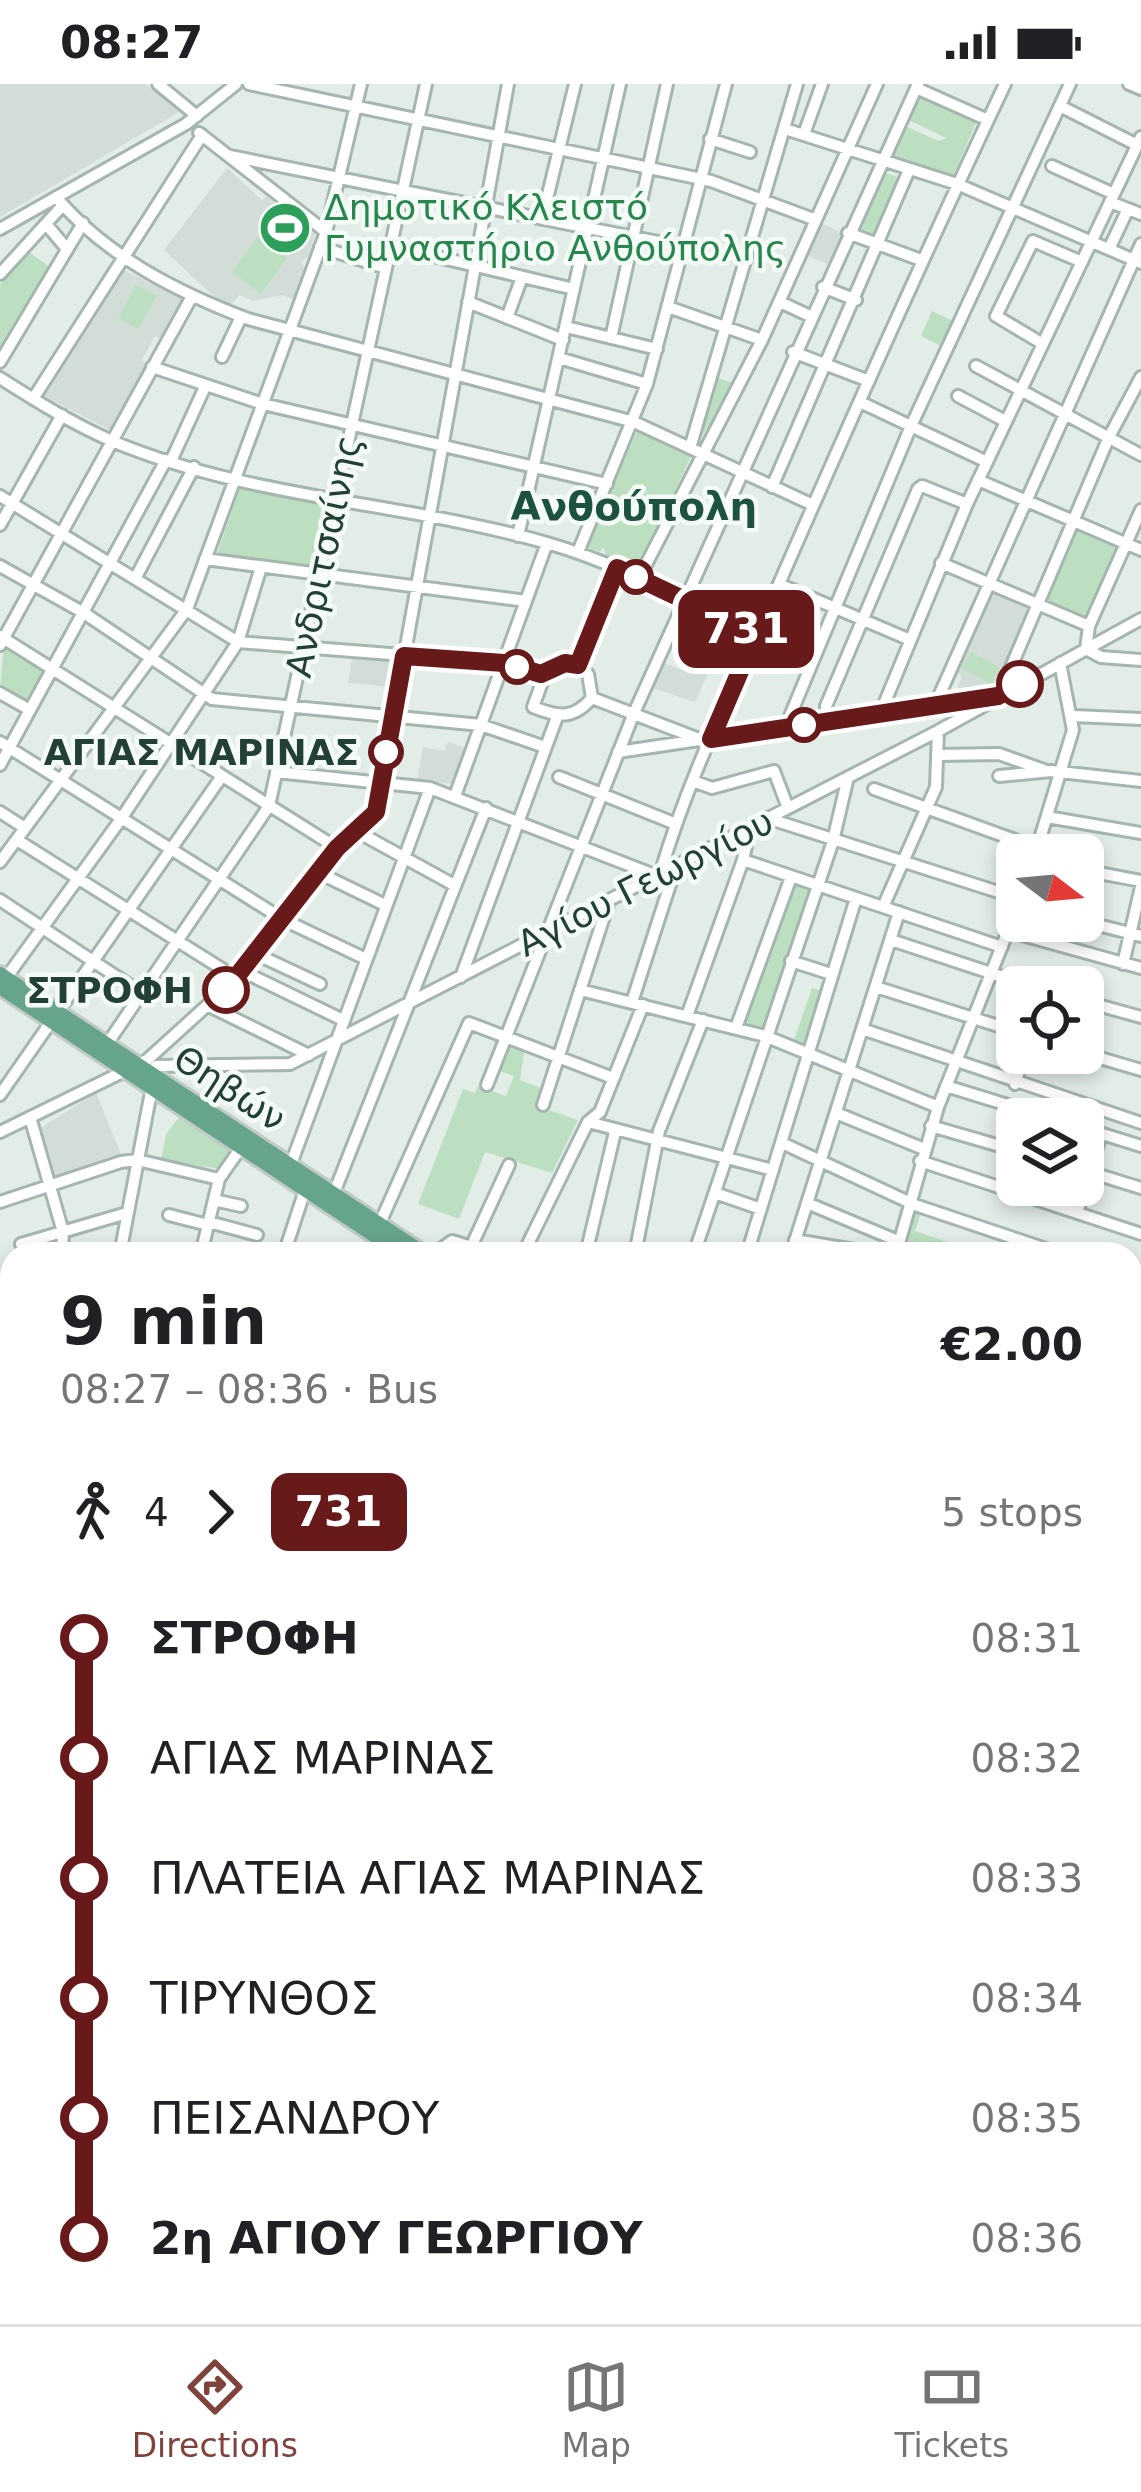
<!DOCTYPE html>
<meta charset="utf-8">
<style>
body{margin:0;font-family:"DejaVu Sans",sans-serif;background:#f2f2f2;color:#202124;height:100vh;display:flex;flex-direction:column;font-size:45px;white-space:nowrap}
*{box-sizing:border-box;margin:0}
p{font-size:39px;color:#757577}
.icon{flex:none;width:66px;height:66px;fill:none;stroke:currentColor;stroke-width:2;stroke-linecap:round;stroke-linejoin:round}
.map{position:relative;flex:1;overflow:hidden}
.side{position:absolute;left:0px;top:1158px;width:1143px;height:1083px;display:flex;flex-direction:column;background:#fff;border-radius:36px 36px 0 0;box-shadow:0 6px 18px #0003}
.side>*{flex:none}
.badge{padding:0 24px;border-radius:18px;font-size:42px;line-height:78px}
.needle{width:78px;rotate:106deg}
.fabs{position:absolute;left:996px;top:750px;display:grid;gap:24px}
.fabs a{display:grid;place-items:center;width:108px;height:108px;border-radius:18px;background:#fff;box-shadow:0 6px 18px #0003;font-size:60px}
.map>.badge{position:absolute;translate:-50% -50%;box-shadow:0 0 0 6px #fff}
.legs{display:flex;align-items:center;gap:18px;height:132px;padding:0 60px;font-size:39px}
.legs p{margin-inline-start:auto}
.headline{display:flex;align-items:center;justify-content:space-between;height:204px;padding:0 60px}
h1{font-size:66px;font-weight:700;line-height:90px}
ul{padding:0 60px;list-style:none}
li{display:flex;align-items:center;gap:42px;height:120px;font-size:45px}
li i{display:grid;place-items:center;width:18px;height:100%;margin:0 15px;background:currentColor}
li i::after{content:'';width:30px;height:30px;margin:-15px;border:9px solid;border-radius:50%;background:#fff}
li p{margin-inline-start:auto}
li:first-child i{background:linear-gradient(#0000 50%,currentColor 0)}
li:last-child i{background:linear-gradient(currentColor 50%,#0000 0)}
.status{display:flex;justify-content:space-between;align-items:center;height:84px;padding:0 60px;background:#fff;direction:ltr}
.status svg{height:33px;fill:currentColor}
.tab-bar{display:flex;justify-content:space-around;align-items:center;height:168px;border-top:3px solid #e0e0e0;background:#fff;font-size:33px;color:#757577}
.tab-bar a{display:grid;justify-items:center;gap:6px}
.tab-bar .selected{color:#80423c}
.map>svg:first-child{display:block}
.built{fill:#d1ddd6}
.green{fill:#bcdfc1}
.lines{fill:none;stroke-linecap:round;stroke-linejoin:round}
.minor-casing{stroke:#a5b6ae;stroke-width:16}
.major-casing{stroke:#c1cac6;stroke-width:20}
.minor{stroke:#fff;stroke-width:10}
.major{stroke:#66a48c;stroke-width:14}
.line-1-casing{stroke:#fff;stroke-width:27}
.line-1{stroke:#681a1a;stroke-width:18}
.stop-1-dot{fill:#fff;stroke:#681a1a;stroke-width:6}
.labels{text-anchor:middle;stroke-width:9;stroke-linejoin:round;paint-order:stroke}
.leisure-label{font-size:36px;fill:#27864d;stroke:#f4faf6;text-anchor:start}
.street-label{font-size:36px;fill:#224034;stroke:#f4faf6}
.stop-label{font-size:36px;font-weight:bold;fill:#224034;stroke:#f4faf6;text-anchor:end}
.neighbourhood-label{font-size:39px;font-weight:bold;fill:#1d523f;stroke:#f4faf6}
</style>
<div class="status"><b>08:27</b><svg viewBox="0 0 49 12"><path d="M0 12V9h3v3zM5 12V6h3v6zM10 12V3h3v9zM15 12V0h3v12zM26 1h20v11H26zM47 4h2v5h-2z"/></svg></div>
<div class="map">
<svg width="1141" height="2240" viewBox="0 0 1141 2240">
<rect width="100%" height="100%" fill="#e3ede8"/>
<path class="built" d="M0,0H145L181,27L0,133Z
M227,84L262,116L267,113L315,150L309,171L301,179L305,183L294,215L282,211L254,217L239,211L230,223L222,220L164,166Z
M820,139L843,149L829,181L806,171Z
M122,185L184,216L161,255L155,252L142,276L147,280L110,346L40,310Z
M991,506L1030,524L996,602L955,611L962,592L956,588Z
M705,534L728,545L695,618L653,604L661,578L682,586Z
M352,574L397,577L393,603L348,599Z
M448,658L466,664L453,700L417,696L423,663L444,667Z
M96,1009L122,1073L54,1095L39,1045Z
M1131,2170H1141L1139,2240H1077L1078,2229H1131Z"/>
<path class="green" d="M920,12L977,37L953,92L892,74L905,42L939,57L946,54L909,36Z
M882,88L901,94L875,152L857,146Z
M257,153L287,174L261,210L232,188Z
M29,168L50,183L0,265V201Z
M136,201L157,212L138,245L118,234Z
M932,227L955,238L943,263L921,252Z
M718,294L733,299L702,352L699,351Z
M638,345L692,370L639,484L606,471L603,463L600,468L586,463Z
M240,404L329,422L314,484L217,470Z
M1077,444L1118,462L1086,535L1044,517Z
M4,561L47,586L27,621L0,605Z
M971,568L1000,583L991,600L962,584Z
M791,797L814,805L767,941L759,947L740,941Z
M812,904L827,908L807,964L793,959Z
M513,957L525,962L520,996L543,1005L537,1022L578,1036L552,1089L485,1068L459,1135L418,1120L463,1005L475,1009L478,1002L506,1012L514,992L500,987Z
M180,1032L229,1064L230,1074L221,1085L161,1076L166,1050Z
M912,1125L921,1128L915,1147L983,1170H905Z"/>
<g class="lines">
<g class="minor-casing">
<path id="minor" d="M158,0L197,32
M249,0L711,97L816,136
M1129,0L1141,5
M916,4L988,36
M1060,22L1137,61
M785,45L957,100L1141,179
M199,49L326,148
M804,50L822,0
M710,55L750,68
M230,72L683,163
M1052,82L1114,110
M56,113C106,172 177,208 248,235L634,338L813,421
M1110,118L1141,130
M542,135L575,0
M46,140L67,165
M0,145L186,40L236,0
M848,149L921,176
M391,162L574,205
M320,163L386,184
M1109,165L1128,125
M0,190L63,121
M823,203L856,216
M468,218L563,256
M780,218L810,232
M668,223L762,256
M507,234L522,193
M566,243L657,265
M611,254L667,0
M1043,260L996,232L1033,157L1082,178
M793,268L869,297
M222,273L241,233
M559,274L647,300
M0,278L83,139
M976,282L1141,371
M152,283L263,320L607,400
M0,294C36,317 73,340 112,357C250,415 404,418 547,459C620,480 688,518 756,550
M958,312L1005,337
M33,315L202,51
M860,318L987,378
M690,364L797,0
M171,377L204,305
M978,396L1141,466
M772,403L909,86
M0,412L238,558L504,579L541,591L569,579L588,590L592,614C573,636 558,633 533,623L545,590
M0,441L62,331
M518,452L620,0
M578,468L647,300L726,0
M205,475L526,517
M941,479L1089,542
M0,482L84,529L212,615L481,641L545,663
M136,493L194,383
M639,494L762,256L877,0
M779,500L908,555
M0,552L337,764
M0,561L191,214
M1086,565L1089,542L1141,426
M1086,565L1101,573L1141,576
M578,581L617,485
M0,609L30,626
M1000,609L1109,353L1141,293
M592,614L699,655
M935,621L1141,160
M880,630L967,420L1141,53
M1074,632L1141,635
M827,638L826,622L918,405L922,402L967,420
M785,644L911,342L1070,0
M0,658L284,836L366,875
M618,668L989,613
M938,671L999,670L1044,686
M0,681L166,376
M276,688L430,704L657,792
M999,692L1051,687L1141,697
M559,693L676,740
M693,697L712,704L774,687L788,724
M874,705L1037,764
M455,712L547,459
M0,728L25,744
M1047,733L1141,749
M767,734L1017,814
M356,747L454,801
M17,756L238,895
M1035,771L1073,646L1060,579
M743,776L1002,863
M0,778L187,525L326,148L361,0
M1083,786L1141,797
M319,789L385,821
M660,790C690,688 739,591 782,493C854,328 928,163 1005,0
M0,816L143,910
M883,823L936,703L938,647
M1082,837L1141,852
M1008,847L1141,884
M891,856L1033,903
M258,871L320,900
M791,877L831,890
M1123,880L1141,803
M244,888L343,936
M461,893L557,633
M6,894L121,735L238,558L261,483
M876,903L1017,948
M580,906L765,952L938,1023
M1083,917L1141,933
M632,918L676,782
M209,922L309,971
M687,932L743,776L747,758L743,747
M736,944L791,793
M862,945L1141,1039
M103,966L269,722L426,0
M1083,969L1141,986
M1015,1000L1024,971
M487,1001L634,629L918,0
M946,1002L1053,1035
M0,1011L222,692
M543,1021L609,817
M836,1029L924,1065
M30,1033L63,1148L62,1170
M588,1038L773,1086
M931,1042L1017,1067
M1083,1044L1141,1062
M0,1048L147,976L244,888L337,764L376,728L508,0
M782,1059L915,1121L1061,1170
M920,1077L1141,1150
M291,1080L430,704
M1086,1087L1141,1104
M334,1109L486,724
M715,1109L761,1125
M214,1116L241,1122
M0,1118L121,1078L137,1076L219,1095
M807,1119L898,1157
M1077,1129L1101,1050
M169,1131L208,1141
M209,1138L257,1151
M380,1139L469,939L613,994
M795,1156L878,1170
M21,1160L127,1129
M471,1163L509,1081
M120,1170L156,982L290,980L938,647L1141,535
M201,1170L219,1095L240,1065
M284,1170L305,1106
M434,1170L452,1157L495,1170
M523,1170L588,1038L600,1028L643,921
M586,1170L615,1048
M635,1170L659,1047L703,936
M694,1170L833,757L848,693
M747,1170L856,814
M791,1170L899,828
M896,1170L938,1023L1017,824
M1131,1194L1141,1197
M1131,1266L1141,1269
M0,1292L12,1195
M1131,1373L1141,1341
M0,1488L12,1506
M1131,1492L1141,1569
M0,1613L12,1536
M0,1649L12,1650
M0,1699L12,1707
M0,1768L12,1775
M1131,1802L1141,1801
M0,1832L12,1839
M0,1863L12,1846
M1131,1866L1141,1865
M0,1890L12,1897
M1131,1927L1141,1926
M0,1951L12,1948
M0,1959H12
M1131,1984H1141
M0,2049L12,2020
M0,2117L6,2105
M1131,2164H1141
M0,2200L12,2204
M82,2229L122,2240
M431,2229L472,2240
M714,2229L766,2235
M49,2240L53,2229
M173,2240L177,2229
M221,2240L226,2229
M285,2240L289,2229
M349,2240L354,2229
M511,2240L513,2229
M569,2240L572,2229
M607,2240L610,2229
M690,2240L691,2229
M803,2240L804,2229
M856,2240L857,2229
M944,2240L945,2229"/>
</g>
<g class="major-casing">
<path id="major" d="M0,890L425,1170
M0,903L402,1170
M1131,1400L1141,1396
M1131,1413L1141,1409
M1131,1718L1141,1716
M1131,2042L1141,2051
M0,2055L12,2052
M1131,2059L1141,2068
M0,2067L12,2064
M1069,2240L1070,2229"/>
</g>
<use href="#minor" class="minor"/>
<use href="#major" class="major"/>
</g>
<g class="lines">
<g class="line-1-casing">
<path id="line-1" d="M226,906L337,764L376,728L404,572L504,579L541,590L565,579L578,581L617,484L756,550L711,655L998,612L1020,600"/>
</g>
<use href="#line-1" class="line-1"/>
</g>
<defs>
<g id="stadium-disc" transform="scale(2.7)"><circle r="9.5" fill="#2e9e5b" stroke="#f4faf6"/><path d="M0-5a6.5 5 0 1 0 0 10a6.5 5 0 1 0 0-10ZM-3.5-1.8h7v3.6h-7Z" fill="#fff"/></g>
</defs>
<g fill-rule="evenodd">
<use href="#stadium-disc" x="285" y="144"/>
</g>
<g class="stop-1-dot">
<circle cx="636" cy="493" r="15"/>
<circle cx="517" cy="583" r="15"/>
<circle cx="1020" cy="600" r="21"/>
<circle cx="804" cy="641" r="15"/>
<circle cx="386" cy="668" r="15"/>
<circle cx="226" cy="906" r="21"/>
</g>
<g class="labels">
<g class="leisure-label">
<text x="324" y="136">Δημοτικό Κλειστό<tspan x="324" dy="41">Γυμναστήριο Ανθούπολης</tspan></text>
</g>
<g class="street-label">
<text transform="translate(323 472) rotate(-78)" y="13">Ανδριτσαίνης</text>
<text transform="translate(645 798) rotate(-27)" y="13">Αγίου Γεωργίου</text>
<text transform="translate(230 1004) rotate(33)" y="13">Θηβών</text>
</g>
<g class="stop-label">
<text x="359" y="681">ΑΓΙΑΣ ΜΑΡΙΝΑΣ</text>
<text x="193" y="919">ΣΤΡΟΦΗ</text>
</g>
<g class="neighbourhood-label">
<text x="634" y="436">Ανθούπολη</text>
</g>
</g>
</svg>
<div class="fabs">
<a><svg class="needle" viewBox="-14 -14 28 28"><path d="M0-13l5 13h-10z" fill="#e53935"/><path d="M0 13l5-13h-10z" fill="#757577"/></svg></a>
<a><svg class="icon" aria-label="locate" viewBox="0 0 24 24"><circle cx="12" cy="12" r="6"/><path d="M12 2v4M12 18v4M2 12h4M18 12h4"/></svg></a>
<a><svg class="icon" aria-label="layers" viewBox="0 0 24 24"><path d="M12 4l9 5-9 5-9-5zM3 14l9 5 9-5"/></svg></a>
</div>
<b class="badge" style="left:746px;top:545px;background:#681a1a;color:#fff">731</b>
<section class="side">
<div class="headline"><div><h1>9 min</h1><p>08:27 – 08:36 · Bus</p></div><b>€2.00</b></div>
<div class="legs"><svg class="icon" aria-label="walk" viewBox="0 0 24 24"><circle cx="13" cy="4" r="2"/><path d="M13 8l-2 6 4 7M11 14l-3 7M7 12l3-4h3l4 4"/></svg>4<svg class="icon" aria-label="forward" viewBox="0 0 24 24"><path d="M9 5l7 7-7 7"/></svg><b class="badge" style="background:#681a1a;color:#fff">731</b><p>5 stops</p></div>
<ul>
<li><i style="color:#681a1a"></i><b>ΣΤΡΟΦΗ</b><p>08:31</p></li>
<li><i style="color:#681a1a"></i><span>ΑΓΙΑΣ ΜΑΡΙΝΑΣ</span><p>08:32</p></li>
<li><i style="color:#681a1a"></i><span>ΠΛΑΤΕΙΑ ΑΓΙΑΣ ΜΑΡΙΝΑΣ</span><p>08:33</p></li>
<li><i style="color:#681a1a"></i><span>ΤΙΡΥΝΘΟΣ</span><p>08:34</p></li>
<li><i style="color:#681a1a"></i><span>ΠΕΙΣΑΝΔΡΟΥ</span><p>08:35</p></li>
<li><i style="color:#681a1a"></i><b>2η ΑΓΙΟΥ ΓΕΩΡΓΙΟΥ</b><p>08:36</p></li>
</ul>
</section>
</div>
<nav class="tab-bar">
<a class="selected"><svg class="icon" aria-label="directions" viewBox="0 0 24 24"><path d="M12 3l9 9-9 9-9-9zM9 14v-3h6M13 9l2 2-2 2"/></svg>Directions</a>
<a><svg class="icon" aria-label="map" viewBox="0 0 24 24"><path d="M3 6l6-2 6 2 6-2v14l-6 2-6-2-6 2zM9 4v14M15 6v14"/></svg>Map</a>
<a><svg class="icon" aria-label="tickets" viewBox="0 0 24 24"><path d="M3 7h18v10H3zM15 7v10"/></svg>Tickets</a>
</nav>
